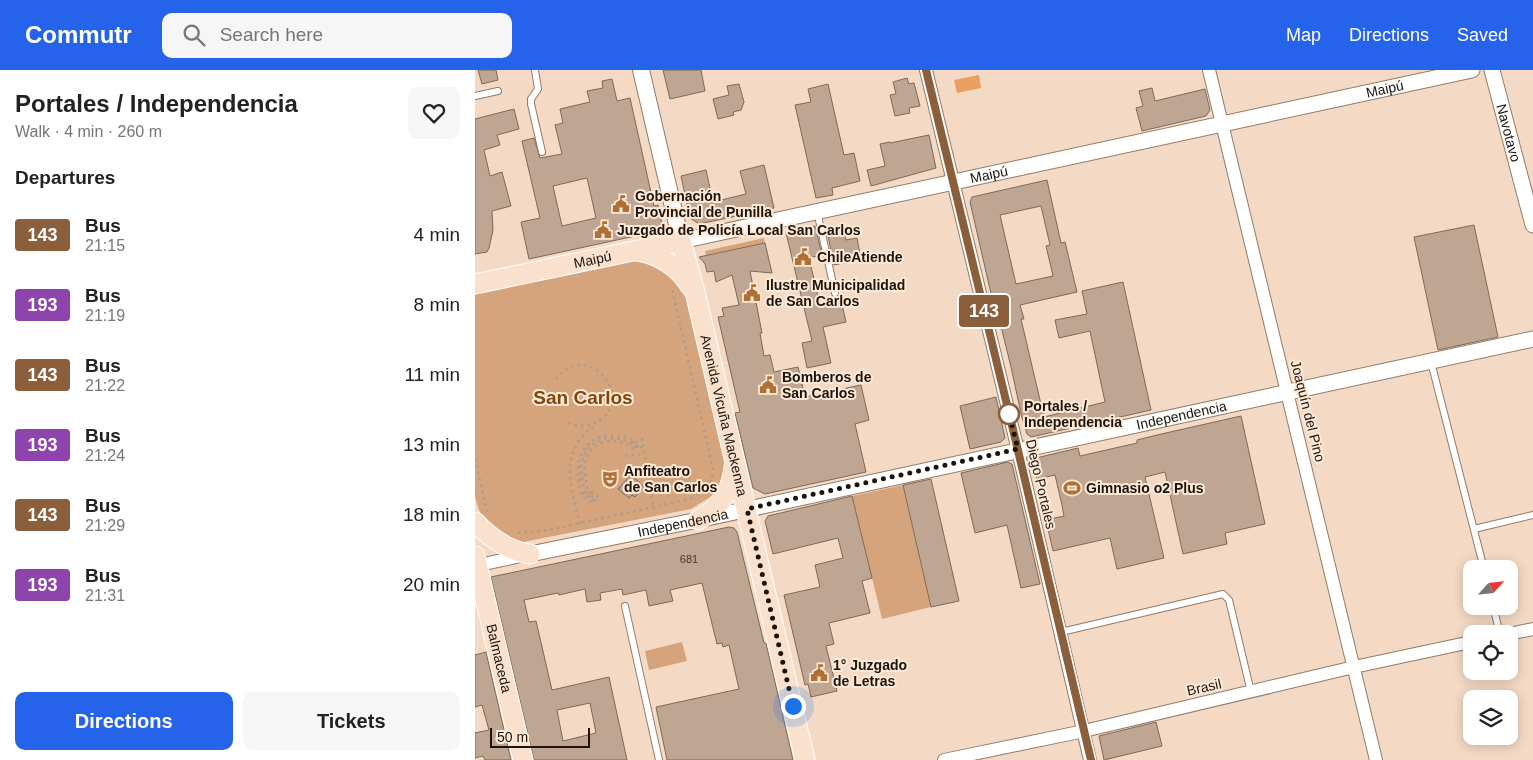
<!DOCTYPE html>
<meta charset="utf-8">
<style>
body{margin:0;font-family:Helvetica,sans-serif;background:#f6f6f6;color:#222;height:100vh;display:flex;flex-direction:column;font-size:19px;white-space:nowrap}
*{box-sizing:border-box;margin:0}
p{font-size:16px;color:#767676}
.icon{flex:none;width:28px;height:28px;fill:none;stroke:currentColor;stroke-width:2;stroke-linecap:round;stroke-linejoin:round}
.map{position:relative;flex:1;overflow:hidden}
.sheet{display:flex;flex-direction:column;background:#fff;width:475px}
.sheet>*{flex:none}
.badge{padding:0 10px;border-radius:4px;font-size:18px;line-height:32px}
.needle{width:32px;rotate:63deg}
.buttons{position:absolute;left:988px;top:490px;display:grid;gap:10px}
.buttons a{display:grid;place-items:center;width:55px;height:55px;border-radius:10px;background:#fff;box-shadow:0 2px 12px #0003;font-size:25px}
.scale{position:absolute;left:15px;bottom:12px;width:100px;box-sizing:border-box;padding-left:5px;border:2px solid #1c130b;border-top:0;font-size:14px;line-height:18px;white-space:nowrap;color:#1c130b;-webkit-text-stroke:4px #fee9d7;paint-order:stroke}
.you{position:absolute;width:25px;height:25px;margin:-12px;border:4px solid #fff;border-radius:50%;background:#1a73e8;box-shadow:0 0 0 8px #1a73e833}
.map>.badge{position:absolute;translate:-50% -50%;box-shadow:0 0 0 2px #fff}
h2{padding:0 15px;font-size:19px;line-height:45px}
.round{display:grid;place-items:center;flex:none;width:52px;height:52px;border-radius:10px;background:#f6f6f6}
.summary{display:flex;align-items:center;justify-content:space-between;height:85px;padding:0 15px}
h1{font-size:24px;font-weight:700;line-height:38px}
.primary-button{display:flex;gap:10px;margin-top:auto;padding:10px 15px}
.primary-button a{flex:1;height:58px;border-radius:10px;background:#2563eb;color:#fff;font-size:20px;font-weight:700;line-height:58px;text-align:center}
.primary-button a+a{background:#f6f6f6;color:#222}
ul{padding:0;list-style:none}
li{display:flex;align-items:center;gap:15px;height:70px;padding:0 15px}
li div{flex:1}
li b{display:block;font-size:19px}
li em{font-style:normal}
li .badge{min-width:55px;font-weight:700;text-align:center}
header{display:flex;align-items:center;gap:30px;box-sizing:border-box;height:70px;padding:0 25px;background:#2563eb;color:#fff}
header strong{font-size:24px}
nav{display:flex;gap:28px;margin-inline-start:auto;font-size:18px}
.search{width:350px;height:45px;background:#f6f6f6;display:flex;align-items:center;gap:12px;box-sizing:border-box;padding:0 18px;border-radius:10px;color:#767676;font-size:19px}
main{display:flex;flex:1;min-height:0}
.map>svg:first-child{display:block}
.green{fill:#d5a47c}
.water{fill:#e99f5d}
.building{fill:#bfa692;stroke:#7f6956;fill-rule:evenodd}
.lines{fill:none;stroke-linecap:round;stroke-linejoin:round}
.service-casing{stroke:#937b68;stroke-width:8}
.minor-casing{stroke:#937b68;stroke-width:14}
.tertiary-casing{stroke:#937b68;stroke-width:17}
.secondary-casing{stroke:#937b68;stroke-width:18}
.primary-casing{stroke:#fff;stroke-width:21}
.path{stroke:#b19c8b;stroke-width:2.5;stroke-dasharray:2.5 4;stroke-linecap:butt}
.service{stroke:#fff;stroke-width:6}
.minor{stroke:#fff;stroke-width:12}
.tertiary{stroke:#fff;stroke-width:15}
.secondary{stroke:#fff;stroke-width:16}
.primary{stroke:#f9e1ce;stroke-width:19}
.line-casing{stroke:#fff;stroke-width:11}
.line{stroke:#8b5e3c;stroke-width:8}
.walk{stroke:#1c130b;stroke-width:5;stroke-dasharray:0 9}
.stop-dot{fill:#fff;stroke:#8b5e3c;stroke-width:2.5}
.labels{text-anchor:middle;stroke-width:4;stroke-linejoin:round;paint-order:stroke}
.number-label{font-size:11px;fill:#45382d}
.street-label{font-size:14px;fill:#1c130b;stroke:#fee9d7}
.poi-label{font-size:14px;font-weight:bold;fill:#1c130b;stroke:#fee9d7;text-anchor:start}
.stop-label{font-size:14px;font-weight:bold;fill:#1c130b;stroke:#fee9d7;text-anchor:start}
.district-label{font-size:19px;font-weight:bold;fill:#7e470b;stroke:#fee9d7}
</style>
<header>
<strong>Commutr</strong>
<div class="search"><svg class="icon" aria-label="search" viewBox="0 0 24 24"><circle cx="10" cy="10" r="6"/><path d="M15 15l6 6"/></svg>Search here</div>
<nav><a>Map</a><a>Directions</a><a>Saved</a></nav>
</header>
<main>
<section class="sheet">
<div class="summary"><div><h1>Portales / Independencia</h1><p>Walk · 4 min · 260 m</p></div><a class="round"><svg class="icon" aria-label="heart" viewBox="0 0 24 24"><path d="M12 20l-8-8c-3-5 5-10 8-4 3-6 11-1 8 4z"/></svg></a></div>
<h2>Departures</h2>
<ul>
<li><span class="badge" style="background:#8b5e3c;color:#fff">143</span><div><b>Bus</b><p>21:15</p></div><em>4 min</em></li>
<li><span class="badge" style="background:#8e44ad;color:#fff">193</span><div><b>Bus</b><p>21:19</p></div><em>8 min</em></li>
<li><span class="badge" style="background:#8b5e3c;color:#fff">143</span><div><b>Bus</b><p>21:22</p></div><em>11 min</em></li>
<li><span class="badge" style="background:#8e44ad;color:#fff">193</span><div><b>Bus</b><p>21:24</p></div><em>13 min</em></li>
<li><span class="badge" style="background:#8b5e3c;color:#fff">143</span><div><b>Bus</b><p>21:29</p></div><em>18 min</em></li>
<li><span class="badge" style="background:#8e44ad;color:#fff">193</span><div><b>Bus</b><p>21:31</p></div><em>20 min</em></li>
</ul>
<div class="primary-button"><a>Directions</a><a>Tickets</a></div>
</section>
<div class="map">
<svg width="1058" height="690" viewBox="0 0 1058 690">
<rect width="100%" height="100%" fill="#f4dac5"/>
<path class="green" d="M289,168L290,173L231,185L230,181Z
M165,187L208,213L252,400L250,412L240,424L216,439L48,472C18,466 7,456 0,426V222Z
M428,415L456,537L407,549L377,426Z
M207,572L212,591L174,600L170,581Z"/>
<path class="water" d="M504,5L506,18L482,23L479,10Z"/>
<path class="building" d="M3,0H21L23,10L7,14Z
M188,0H226L230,21L195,29Z
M432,8L434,14L439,13L445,36L434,38L435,43L420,46L415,25L421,24L418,12Z
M137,9L142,31L155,28L179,136L183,135L188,160L54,189L46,152L65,148L47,71L59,68L65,88L87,84L80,55L88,53L85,39L115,32L112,21L128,18L127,11ZM112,108L121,148L87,156L78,116Z
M264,14L269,32L266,40L258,42L259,45L243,49L238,29L254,25L252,16Z
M353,14L369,85L379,83L385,111L357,118L358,125L341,128L320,35L336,32L333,19Z
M677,18L680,31L730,19L735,40L731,46L667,61L661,38L668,36L664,21Z
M39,39L44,59L22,65L25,75L9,80L15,106L27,102L36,136L17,141L18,160L14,178L12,182L0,184V49Z
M454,65L461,98L396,116L392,100L410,96L405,74L415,72V73Z
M289,95L299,138L224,154L215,148L206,106L231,100L238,132L271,124L265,101Z
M572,110L586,173L590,172L602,222L545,235L549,249H546L569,347L630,332L615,261L584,268L580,250L612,244L607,221L648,212L676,340L556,367L552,364L547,348L536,297L522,240L520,241L495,132L497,127ZM566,136L575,175L571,176L578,206L541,214L525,145Z
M999,155L1023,267L963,280L939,167Z
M340,156L347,185L334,188L345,235L366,230L371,252L348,257L356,293L332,298L327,273L337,271L311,163Z
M369,163L371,170L382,168L386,189L359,195L353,166Z
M290,173L297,203L275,201L287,263H285L289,286L295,285L299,302L323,297L330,327L386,315L394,350L380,354L391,402L290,424L278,418L260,343L265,342L243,247L249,246L247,238L264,235L257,205L241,212L239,201L232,202L230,194L224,187Z
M521,327L530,368L526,372L495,379L485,336Z
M766,346L790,454L750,463L752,474L708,484L690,402L670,407L689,488L642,499L635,468L578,481L571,450L589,446L587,435L580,405L562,409L557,389L603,378L605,386L662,373V370L682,365Z
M533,392L537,394L565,514L546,518L532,455L500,463L486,403Z
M156,405L169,417L160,427L157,425L154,428L143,419Z
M456,409L484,531L456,537L428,415Z
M377,426L397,508L387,511L395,543L354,553L359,574L351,576L362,621L336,627L333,614L330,615L309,525L345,517L340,495L368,488L363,468L298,484L290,451L293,446Z
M254,457L259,458L262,462L289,573H291L318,690H192L181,637L264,619L254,575L248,577L247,573L242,574L227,513L195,520L198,531L174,536L171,520L148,525L147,519L125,523L126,530L112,532L110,519L84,525L83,523L49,530L54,552L61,551L77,620L134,607L152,690H59L16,507ZM115,633L121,663L88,671L82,640Z
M11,582L36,690H10L8,686L0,688V663L14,660L7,635L0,637V585Z
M681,652L687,676L629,690L624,666Z"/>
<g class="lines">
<g class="service-casing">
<path id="service" d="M60,0L63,19L56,29V34L67,82
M0,26L23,21
M342,141L360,223
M956,292L1009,499
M999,459L1058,445
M150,536L184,690
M1018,536L1025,564
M586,562L748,524L754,530L776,622"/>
</g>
<g class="minor-casing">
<path id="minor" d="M451,0L541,372L615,690
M734,0L901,690
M0,496L50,485
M1034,564L1058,559
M469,690L609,661L879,597L996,572"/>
</g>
<g class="tertiary-casing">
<g id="tertiary">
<path id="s1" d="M1017,0L1058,155"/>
<path id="s2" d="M206,171L997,0"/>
<path id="s3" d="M55,484L223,450L1058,269"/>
</g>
</g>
<g class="secondary-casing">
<path id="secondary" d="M166,0L206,171"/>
</g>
<g class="primary-casing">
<g id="primary">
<path d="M162,181C184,184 204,197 216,217"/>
<path id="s4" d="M0,214L206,171L220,222L330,690"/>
<path d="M223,450C245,438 257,421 259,396"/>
<path d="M0,452C15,468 33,481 55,484"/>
<path id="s5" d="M0,486L48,690"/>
</g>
</g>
<path class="path" d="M81,309C113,268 163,329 122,352C112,357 101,357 92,352
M167,368L178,437
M157,371L165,379
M150,386L169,384
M0,389L12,441
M105,395L106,412
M107,422L108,425L118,431
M111,422L122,430
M116,422L125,428
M116,424L113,421C111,411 108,400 111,390C117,369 145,365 159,380
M120,431L110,424C108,412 105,400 108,388C116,365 148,362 163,379
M116,432L106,426C104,413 101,400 105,387C115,361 150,358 167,378
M105,454C99,428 87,396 103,372C107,365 114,360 120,355
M43,463L74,460L211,430C227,424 237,417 238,399L197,219"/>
<use href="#service" class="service"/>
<use href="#minor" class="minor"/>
<use href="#tertiary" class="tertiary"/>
<use href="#secondary" class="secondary"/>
<use href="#primary" class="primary"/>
</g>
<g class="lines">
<g class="line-casing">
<path id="line" d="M451,0L541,372L616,690"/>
</g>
<use href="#line" class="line"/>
<path class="walk" d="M318,636L272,439L543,379L534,344"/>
</g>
<defs>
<g id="civic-bare" transform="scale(1.35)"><path d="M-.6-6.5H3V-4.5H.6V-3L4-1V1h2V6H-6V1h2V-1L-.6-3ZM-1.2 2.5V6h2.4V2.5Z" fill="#ae7035" stroke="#fee9d7" stroke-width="2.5" paint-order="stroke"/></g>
<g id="theatre-bare" transform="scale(1.35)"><path d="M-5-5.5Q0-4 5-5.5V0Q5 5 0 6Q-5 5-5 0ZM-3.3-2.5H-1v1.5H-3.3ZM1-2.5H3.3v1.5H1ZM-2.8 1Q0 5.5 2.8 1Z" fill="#ae7035" stroke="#fee9d7" stroke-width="2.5" paint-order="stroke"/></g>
<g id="stadium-bare" transform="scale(1.35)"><path d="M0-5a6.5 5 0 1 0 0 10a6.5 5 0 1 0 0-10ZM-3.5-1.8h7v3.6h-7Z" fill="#ae7035" stroke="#fee9d7" stroke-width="2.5" paint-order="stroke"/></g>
</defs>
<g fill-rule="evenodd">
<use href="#civic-bare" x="146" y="134"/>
<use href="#civic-bare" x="128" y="160"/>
<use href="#civic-bare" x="328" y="187"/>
<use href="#civic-bare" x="277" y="223"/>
<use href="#civic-bare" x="293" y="315"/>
<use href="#theatre-bare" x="135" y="409"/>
<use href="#stadium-bare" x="597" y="418"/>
<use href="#civic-bare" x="344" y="603"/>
</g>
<circle class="stop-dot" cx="534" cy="344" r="10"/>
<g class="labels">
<g class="number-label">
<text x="214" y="493">681</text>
</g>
<g class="street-label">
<text dy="5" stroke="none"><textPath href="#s2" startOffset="720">Maipú</textPath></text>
<text dy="5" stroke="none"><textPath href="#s1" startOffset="65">Navotavo</textPath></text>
<text dy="5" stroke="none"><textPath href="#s2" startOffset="315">Maipú</textPath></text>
<text dy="5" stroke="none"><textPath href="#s4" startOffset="120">Maipú</textPath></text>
<text transform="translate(833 341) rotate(76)" y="5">Joaquín del Pino</text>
<text dy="5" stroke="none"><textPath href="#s3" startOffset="666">Independencia</textPath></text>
<text dy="5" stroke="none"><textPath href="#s4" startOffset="390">Avenida Vicuña Mackenna</textPath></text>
<text transform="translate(566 414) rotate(77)" y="5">Diego Portales</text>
<text dy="5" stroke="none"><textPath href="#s3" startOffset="156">Independencia</textPath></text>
<text dy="5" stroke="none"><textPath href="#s5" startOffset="105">Balmaceda</textPath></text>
<text transform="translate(729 617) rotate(-13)" y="5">Brasil</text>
</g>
<g class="poi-label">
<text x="160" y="131">Gobernación<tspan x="160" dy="16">Provincial de Punilla</tspan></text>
<text x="142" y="165">Juzgado de Policía Local San Carlos</text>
<text x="342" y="192">ChileAtiende</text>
<text x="291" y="220">Ilustre Municipalidad<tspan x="291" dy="16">de San Carlos</tspan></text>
<text x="307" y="312">Bomberos de<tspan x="307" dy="16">San Carlos</tspan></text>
<text x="149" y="406">Anfiteatro<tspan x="149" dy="16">de San Carlos</tspan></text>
<text x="611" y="423">Gimnasio o2 Plus</text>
<text x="358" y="600">1° Juzgado<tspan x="358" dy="16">de Letras</tspan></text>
</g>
<g class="stop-label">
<text x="549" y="341">Portales /<tspan x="549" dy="16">Independencia</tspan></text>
</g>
<g class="district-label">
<text x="108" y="334">San Carlos</text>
</g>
</g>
</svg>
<div class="buttons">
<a><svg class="needle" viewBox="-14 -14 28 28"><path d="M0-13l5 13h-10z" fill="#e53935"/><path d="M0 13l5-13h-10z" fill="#767676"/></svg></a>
<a><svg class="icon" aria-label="locate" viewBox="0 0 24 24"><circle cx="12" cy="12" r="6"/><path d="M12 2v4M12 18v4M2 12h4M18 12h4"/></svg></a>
<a><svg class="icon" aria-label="layers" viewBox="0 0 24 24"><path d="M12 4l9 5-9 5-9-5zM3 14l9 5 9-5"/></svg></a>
</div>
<div class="scale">50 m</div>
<div class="you" style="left:318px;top:636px"></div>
<b class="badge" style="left:509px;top:241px;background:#8b5e3c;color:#fff">143</b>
</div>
</main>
